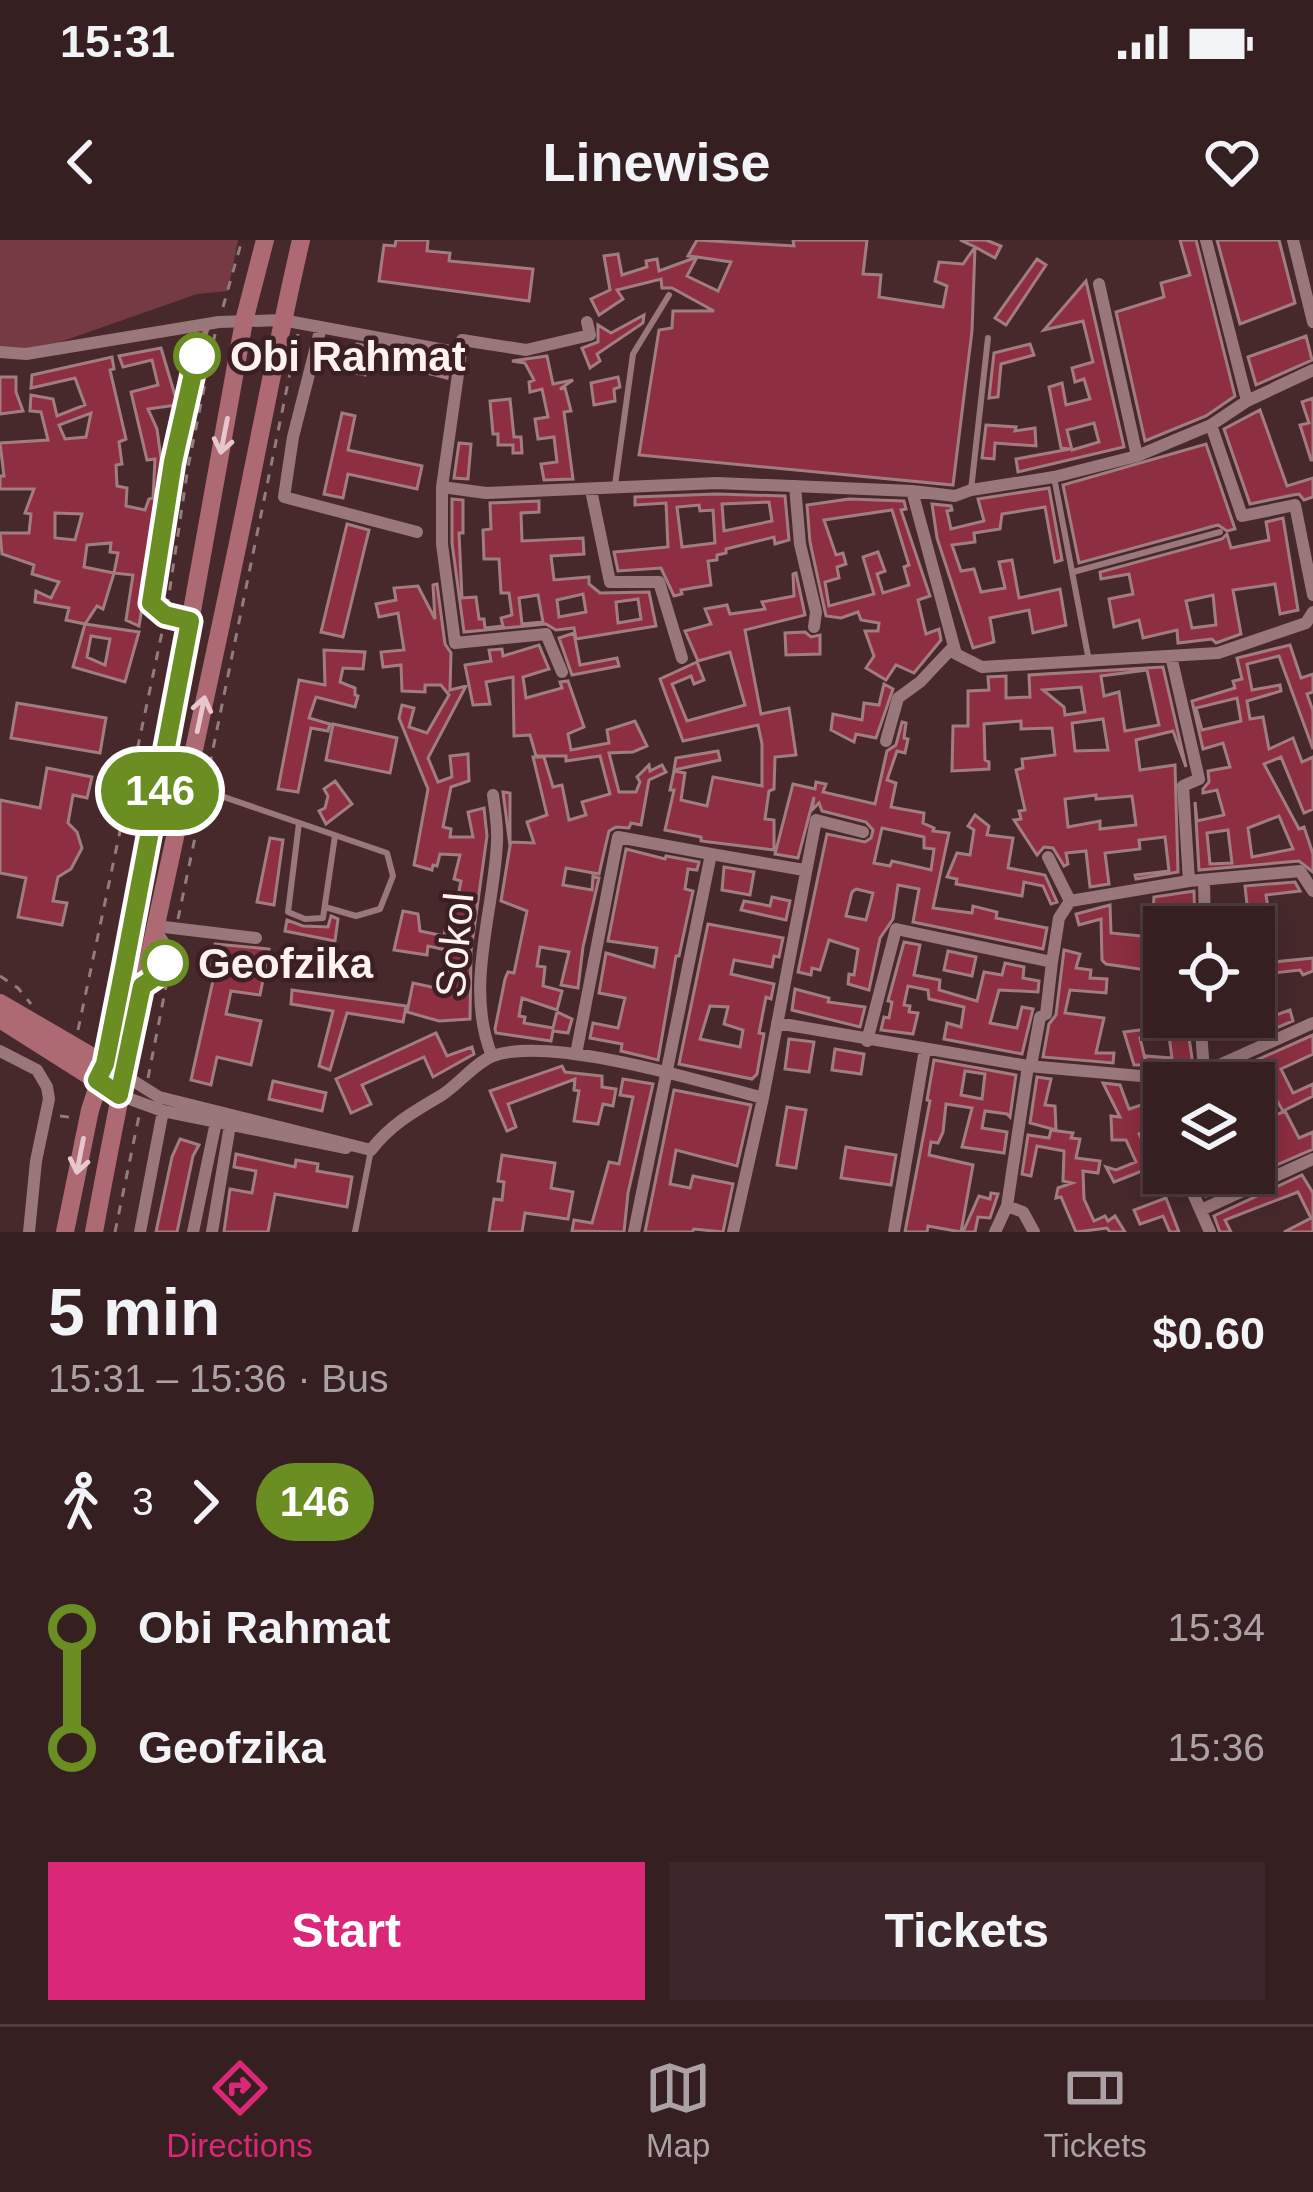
<!DOCTYPE html>
<meta charset="utf-8">
<style>
body{margin:0;font-family:Helvetica,sans-serif;background:#3d272a;color:#f1f3f6;height:100vh;display:flex;flex-direction:column;font-size:45px;white-space:nowrap}
*{box-sizing:border-box;margin:0}
p{font-size:39px;color:#aaa2a5}
.icon{flex:none;width:66px;height:66px;fill:none;stroke:currentColor;stroke-width:2;stroke-linecap:round;stroke-linejoin:round}
.map{position:relative;height:992px;overflow:hidden}
.drawer{display:flex;flex-direction:column;background:#351f21;flex:1}
.drawer>*{flex:none}
.badge{padding:0 24px;border-radius:39px;font-size:42px;line-height:78px}
.fabs{position:absolute;left:1143px;top:666px;display:grid;gap:24px}
.fabs a{display:grid;place-items:center;width:132px;height:132px;border-radius:0px;background:#351f21;box-shadow:0 6px 30px #0003,0 0 0 3px #4f3d3f;font-size:60px}
.map>.badge{position:absolute;translate:-50% -50%;box-shadow:0 0 0 6px #fff}
.legs{display:flex;align-items:center;gap:18px;height:132px;padding:0 48px;font-size:39px}
.legs p{margin-inline-start:auto}
.overview{display:flex;align-items:center;justify-content:space-between;height:204px;padding:0 48px}
h1{font-size:66px;font-weight:800;line-height:90px}
.button{display:flex;gap:24px;margin-top:auto;padding:24px 48px}
.button a{flex:1;height:138px;border-radius:0px;background:#db2777;color:#fff;font-size:48px;font-weight:800;line-height:138px;text-align:center}
.button a+a{background:#3d272a;color:#f1f3f6}
ul{padding:0 48px;list-style:none}
li{display:flex;align-items:center;gap:42px;height:120px;font-size:45px}
li i{display:grid;place-items:center;width:18px;height:100%;margin:0 15px;background:currentColor}
li i::after{content:'';width:30px;height:30px;margin:-15px;border:9px solid;border-radius:50%;background:#351f21}
li p{margin-inline-start:auto}
li:first-child i{background:linear-gradient(#0000 50%,currentColor 0)}
li:last-child i{background:linear-gradient(currentColor 50%,#0000 0)}
.status{display:flex;justify-content:space-between;align-items:center;height:84px;padding:0 60px;background:#351f21;direction:ltr}
.status svg{height:33px;fill:currentColor}
header{display:flex;justify-content:space-between;align-items:center;height:156px;padding:0 48px;background:#351f21;font-size:54px;font-weight:800}
.tabs{display:flex;justify-content:space-around;align-items:center;height:168px;border-top:3px solid #4f3d3f;background:#351f21;font-size:33px;color:#aaa2a5}
.tabs a{display:grid;justify-items:center;gap:6px}
.tabs .selected{color:#db2777}
.map>svg:first-child{display:block}
.green{fill:#743b42}
.building{fill:#8d2f40;stroke:#a27d80;stroke-width:3;fill-rule:evenodd}
.lines{fill:none;stroke-linecap:round;stroke-linejoin:round}
.path{stroke:#937c7e;stroke-width:3;stroke-dasharray:9 9;stroke-linecap:butt}
.lane{stroke:#9a777a;stroke-width:6}
.street{stroke:#9a777a;stroke-width:12}
.primary{stroke:#ad6a72;stroke-width:18}
.oneway{stroke:#e6c8cc}
.line-1-casing{stroke:#fff;stroke-width:27}
.line-1{stroke:#6b8e23;stroke-width:18}
.stop-1-dot{fill:#fff;stroke:#6b8e23;stroke-width:6}
.labels{text-anchor:middle;stroke-width:9;stroke-linejoin:round;paint-order:stroke}
.stop-label{font-size:42px;font-weight:bold;fill:#fef1f2;stroke:#3c1f22;text-anchor:start}
.street-label{font-size:42px;fill:#fef1f2;stroke:#3c1f22}
</style>
<div class="status"><b>15:31</b><svg viewBox="0 0 49 12"><path d="M0 12V9h3v3zM5 12V6h3v6zM10 12V3h3v9zM15 12V0h3v12zM26 1h20v11H26zM47 4h2v5h-2z"/></svg></div>
<header><svg class="icon" aria-label="back" viewBox="0 0 24 24"><path d="M15 5l-7 7 7 7"/></svg>Linewise<svg class="icon" aria-label="heart" viewBox="0 0 24 24"><path d="M12 20l-8-8c-3-5 5-10 8-4 3-6 11-1 8 4z"/></svg></header>
<div class="map">
<svg width="1313" height="992" viewBox="0 0 1313 992">
<rect width="100%" height="100%" fill="#47292c"/>
<path class="green" d="M0,0H238L228,51L197,54L26,114L0,110Z"/>
<path class="building" d="M396,0H428L427,11L450,13L449,21L533,29L529,61L379,41L384,5L395,6Z
M697,0L794,6L793,0H867L863,34L881,35L879,57L943,67L947,46L935,41L939,22L963,24L975,7L960,0H986L1001,6L995,18L975,7L972,91L953,245L639,215L659,90L672,88L673,71H714L672,48H662L661,39L617,50L623,59L599,75L591,59L610,50L604,16L618,14L622,35L647,27L646,21L657,19L659,31L697,17L688,16ZM697,17L731,22L718,51L687,36Z
M1180,0H1196L1235,156L1206,176L1145,201L1116,72L1164,57L1161,43L1190,35Z
M1217,0H1279L1295,63L1240,84Z
M1037,19L1046,25L1006,85L995,78Z
M1086,41L1124,207L1018,232L1016,219L1070,209L1061,208L1049,147L1062,143L1066,165L1090,159L1084,139L1075,142L1072,128L1093,122L1083,81L1044,90ZM1094,183L1099,202L1072,210L1067,190Z
M644,75L643,83L597,114L600,121L590,128L582,108L598,102V85L611,93Z
M1306,96L1312,120L1256,145L1248,117Z
M357,104L449,122L447,138L369,118L365,135L352,132Z
M1030,104L1034,115L1001,124L998,157L989,158L994,113Z
M161,108L177,162V165L148,169L157,189L161,218L166,221L139,386L126,380L133,335L114,333L103,369L97,366L85,384L66,380L69,368L35,362L36,351L51,358L59,342L32,334L34,325L2,314L0,293H29L31,274L25,273L34,249H0V236H4L0,203L48,200L41,172L30,171L31,155L53,159L57,176L85,165L75,138L31,148L32,135L112,117L114,129L110,130L126,199L119,202L122,224L116,225L117,246L127,248L126,266L145,270L149,259L153,258L155,219L147,220L131,152L158,145L152,120L123,127L119,116ZM91,173L86,197L65,199L59,185ZM55,273L82,274L75,300L55,298ZM111,303L110,312L118,313L114,333L84,327L87,305Z
M547,116L553,144L573,140L560,149L565,148L571,171L564,172L573,239L544,240L541,224L557,222L554,197L538,199L535,179L548,177L542,149L530,152L529,142L534,140L525,123L512,121Z
M0,137H16V152L23,171L0,174Z
M618,137L620,147L614,149L615,161L594,165L591,143Z
M1313,158V220H1311L1300,185L1309,183L1302,162Z
M510,159L514,197H521L522,213H513V205H498V194H493L490,161Z
M1260,170L1287,246L1313,238V257L1304,260L1299,254L1293,255L1250,264L1224,189Z
M342,173L355,176L348,210L422,226L417,249L348,234L343,258L324,254Z
M986,185L1016,187L1015,191L1035,188L1036,206L995,203L994,219L982,218Z
M459,203L471,204L468,239L454,238Z
M1206,204L1235,289L1227,291L1218,285L1079,323L1063,245Z
M1049,248L1062,320L1055,322L1045,267L1002,274L1000,289L974,293L975,302L952,305L961,331L974,329L981,352L1005,348L999,322L1012,320L1019,358L1060,349L1066,385L1033,393L1029,370L990,378L994,402L973,408L937,298L932,264L951,266L952,270L947,271L951,289L984,281L978,259Z
M717,254L785,256L789,300L775,304L774,297L726,309V313L717,315V320L708,321L711,345L681,350L682,354L674,356L661,328L618,331L614,312L668,307L666,263L635,265V257ZM769,262L772,281L724,291L722,264ZM699,265L700,271L713,270L715,303L682,307L677,267Z
M452,259L463,260V293H459L462,358L476,357L479,379H484L485,388L503,386L501,378L512,375L509,353H501L499,319H484L483,290L491,289L490,263L539,261V272L521,273L522,301L583,298L584,314L551,316L554,340L589,337V344L600,353L649,352L656,386L576,399L574,388L556,390L546,384L464,392L452,303ZM583,354L586,372L559,377L557,360ZM538,355L543,382L522,384L519,358ZM638,359L641,379L618,383L616,362Z
M849,259L904,261L906,269L901,270L930,356L918,360L926,394L939,389L941,400L914,433L896,425L886,440L866,428L874,416L865,391H878L879,383L861,380L858,372L841,378L826,376L810,302L807,265ZM892,270L909,325L904,327L909,345L883,353L877,334L885,331L878,312L863,317L874,354L829,366L825,342L839,338L837,327L846,324L843,313L836,315L824,280Z
M1283,278L1298,370L1280,374L1275,344L1233,350L1241,394L1216,403L1212,399L1178,403L1177,390L1143,398L1139,380L1114,387L1109,359L1133,354L1129,334L1101,339L1100,332L1222,299L1227,294L1231,308L1269,300L1266,282ZM1213,355L1216,385L1192,388L1186,361Z
M347,284L369,290L343,397L321,392Z
M796,333L805,375L745,390L761,474L789,468L791,481L796,515L775,517L774,549L769,551L765,579L774,580V610L701,601V597L665,590L674,550H670L674,531L685,533L681,560L707,566L713,537L762,546V504L758,485L683,501L660,439L697,422L704,440L694,444L691,436L672,444L687,481L745,465L730,412L698,421L685,391L711,384L705,369L727,365L730,374L765,369L762,362L794,356L793,334Z
M437,344L445,404L451,413L450,450L466,446L428,518L438,542L452,537L450,516L468,514L469,541L451,547L443,587L451,589L450,597H473L468,572L484,568L487,596L471,711L470,779L439,781L407,772L413,743L446,750L451,711L428,706L427,715L394,710L403,671L418,674L420,691L444,696L446,685L452,686L461,641L454,639L460,615L440,614L437,626L433,625L432,630L414,625L428,549L399,478L402,465L414,468L409,487L427,493L449,455L441,445H425V452L402,451L401,425L383,427L381,412L404,410L398,373L379,377L376,364L396,360L394,348L418,346L435,379L433,345Z
M85,384L139,392L125,442L73,427ZM91,396L110,399L105,425L87,417Z
M805,392L811,397L820,395V414L786,415L785,393Z
M574,393L580,425L617,418L619,426L572,435L559,398Z
M539,405L549,429L523,437L526,458L562,448L560,442L568,441L584,487L568,494L571,510L609,503L607,490L635,481L647,506L633,512L609,513L619,552H636L640,542L637,537L649,525L650,531L662,525L666,532L649,540L641,585L631,583L629,588L616,587L609,591L599,634L566,628L563,645L592,650L593,636L599,638L583,707L578,748L561,745L569,712L540,707L537,726L545,727L543,746L562,751L557,770L522,758L519,776L525,777L524,783L553,788L557,772L572,779L568,793L553,791L551,801L496,793L495,789L505,739L508,732L514,733L527,671L501,661L510,606L503,552L510,553V606L511,602L534,603L527,582L547,575L533,517H544L553,547L562,545L569,580L586,575L582,562L610,554L600,516L566,521V516H536L530,495L514,496L513,437L486,442L490,464L473,465L465,425L491,421L489,410L502,409L503,416Z
M1290,405L1301,438L1313,434V452L1307,454L1313,471V509L1279,416L1247,424L1252,450L1280,445L1281,451L1247,461L1250,479L1263,477L1269,509L1293,498L1302,522L1313,517V569L1304,573L1281,517L1264,524L1299,589L1304,587L1313,614V632L1299,621L1199,630L1195,562L1197,581L1224,575L1217,550L1203,553V549L1209,542L1208,531L1230,527L1223,503L1203,509L1192,461L1235,448L1233,441L1242,439L1237,418ZM1237,458L1241,481L1202,490L1196,468ZM1279,576L1293,609L1252,617L1248,588ZM1228,590L1232,623L1210,624L1207,593Z
M324,410L365,412L363,429L343,428L340,442L355,448V455L358,456L355,467L316,457L309,478L330,484L328,491L311,488L298,552L278,549L299,440L325,445Z
M1163,427L1186,527L1173,491L1136,500L1140,530L1175,525L1178,632L1136,639L1135,635L1169,631L1165,597L1139,600L1140,609L1105,613L1109,644L1090,647L1086,611L1066,613L1068,624L1064,626L1053,608L1044,607L1037,615L1014,580L1021,579L1019,571L1025,570L1016,530L1023,528L1022,519L1055,515L1052,488L1021,489V481L984,484L985,520L989,522V529L952,531L953,486H968V451L989,450L988,437L1006,436V458L1030,457L1029,435ZM1147,430L1159,485L1125,491L1119,452L1104,456L1101,436ZM1081,447L1085,472L1065,475L1064,467L1043,450ZM1103,479L1108,510L1075,511L1072,483ZM1096,555V559L1132,556L1136,585L1100,589V581L1068,587L1065,559Z
M884,444L893,449L876,498L856,494L854,502L831,490L833,474L862,480L864,463L879,465Z
M17,463L106,478L100,513L11,498Z
M902,482L906,483L904,498L908,499L905,513L897,511L887,540L896,543L891,567L924,573L923,583L934,588L933,591L949,593L933,668L972,673L973,666L997,672L996,678L1047,688L1043,709L913,682L919,649L898,645L893,679L880,698L869,750L848,744L849,734L854,735L858,709L829,700L820,730L812,728L811,735L798,732L827,594L865,602L871,598L873,590L866,582L822,571L819,563L812,570L814,557L798,618L775,614L793,544L815,549L816,542L826,544L823,552L875,564L887,511L896,505ZM882,588L924,597V608L934,609L931,630L892,621L890,626L874,623ZM856,649L873,653L866,680L846,676L852,652Z
M333,484L397,498L390,533L326,520Z
M718,511L720,520L674,530L676,518Z
M47,528L92,537L87,558L73,555L68,583L77,592L82,608L71,629L58,637L53,661L67,663L62,685L18,677L26,638L0,633V560L40,568Z
M335,541L352,564L326,584L319,571L325,568L328,556L324,549Z
M975,575L989,586L987,595L1013,598L1008,628L1045,635L1057,662L1051,664L1043,646L1024,642L1022,656L956,644L957,639L947,637L957,613L970,615L974,590L968,586Z
M270,598L283,600L274,665L257,662Z
M626,609L665,619L666,616L699,622L697,630L688,629L685,649L693,651L679,716H676L658,820L621,811L622,804L590,798L593,783L618,788L625,758L599,753L606,713L654,727L657,708L608,701Z
M724,627L754,632L750,655L722,650Z
M1295,642L1300,651L1266,655L1270,681L1249,683L1245,646Z
M1194,651L1195,687H1164V721L1147,720L1146,730L1106,724L1102,720L1101,679L1079,685L1076,674L1110,665L1111,693L1151,697L1154,657Z
M772,657L790,661L786,680L741,670L744,661L770,666Z
M331,676L338,679L335,701L285,691L287,680L303,686L328,687Z
M708,684L783,698L779,717L774,716L772,727L734,720L731,734L774,744L771,759L766,757L759,793L764,794L761,811L757,834L752,839L679,824ZM710,766L728,767L724,784L743,790L740,807L700,799Z
M904,702L920,705L914,735L940,740L939,750L977,761L984,732L1002,735L1005,723L1024,727L1023,738L1039,741L1038,752L999,750L990,783L1017,788L1022,767L1033,769L1022,814L944,799L947,783L961,787L964,767L929,759L928,750L908,746L904,765L910,766L909,772L918,773L913,794L881,790L884,777L889,778L892,762L888,761Z
M215,704L269,709L260,755L231,751L226,774L261,781L251,825L217,817L211,845L191,840L214,736L210,735Z
M1064,710L1080,714L1076,728L1091,730L1090,738L1107,739L1106,753L1070,750L1065,773L1104,778L1096,813H1114L1113,823L1043,817L1049,784L1056,775Z
M948,711L976,717L972,736L944,730Z
M1313,718V731L1303,735L1300,730L1273,733L1276,775L1290,770L1293,781L1262,794L1214,798L1211,777H1254V773L1260,772L1254,724Z
M795,749L829,758L828,762L865,767L860,787L792,770Z
M292,750L406,766L403,782L347,773L330,830L319,826L333,771L291,764Z
M1162,777H1186L1193,825H1134L1124,792L1164,787ZM1169,796L1172,818L1145,816L1146,823L1140,798Z
M436,793L447,816L472,807L474,814L433,837L424,817L362,845L371,864L351,873L336,839Z
M1313,795V814L1281,829L1293,853L1313,844V856L1283,871L1269,847L1254,853V843H1205Z
M789,799L814,802L809,832L785,829Z
M835,809L864,814L861,834L832,830Z
M934,820L1016,835L1010,877L1007,874L985,871L982,888L1007,892L1004,913L962,907L972,868L946,864L943,892L938,903L931,902L929,915L973,925L961,992L928,986L927,992H905L930,861L927,860ZM965,831L985,834L982,859L961,855Z
M562,826L565,832L602,836V847L616,849L613,866L603,864L598,884L574,881L579,851L574,850L575,839L508,864L516,887L507,891L490,851Z
M1037,837L1051,839L1045,865L1055,866L1056,890L1030,883Z
M623,839L653,844L628,953L624,992L572,991L574,980L592,983L609,922L619,924L633,857L620,855Z
M273,841L326,853L322,871L269,859Z
M1103,843L1120,845L1129,869L1144,864L1154,889L1139,894L1155,926L1114,942L1106,927L1116,930L1136,922L1126,900H1112L1111,876L1120,877Z
M674,850L751,865L737,926L676,910L670,944L690,948L693,936L733,944L723,992L694,989L692,992H645Z
M1254,860L1264,880L1285,871L1299,898L1313,892V909L1206,956L1202,948L1234,933H1254Z
M787,867L806,870L796,928L777,925Z
M1051,890L1073,893L1071,898L1080,899L1076,918L1100,921L1098,933L1083,931L1084,959L1094,981L1105,976L1108,981L1115,976L1125,992H1110L1107,988L1076,992L1061,957L1056,958L1058,948L1072,943L1063,941L1064,911L1037,906L1031,936L1022,934L1028,895L1049,898Z
M180,899L199,905L193,916L177,992H156L172,917Z
M846,907L896,915L891,945L841,938Z
M236,914L295,927L296,920L318,924L317,931L352,937L347,967L275,954L268,992H224L230,949L252,953L256,931L234,927Z
M502,915L555,923L551,948L573,952L568,979L525,973L522,992H489L494,959L502,960L504,942L498,941Z
M1302,935L1313,953V992H1284L1311,978L1298,952L1225,980L1231,992H1220L1214,976Z
M991,953L998,954L990,978L978,977L975,992H963L979,956L990,959Z
M1166,958L1179,992H1170L1163,976L1140,984L1134,970Z"/>
<g class="lines">
<path class="path" d="M223,67L242,0
M167,368L188,227L215,94
M206,543L298,94
M178,679L203,559
M0,736L18,748L31,764
M78,790L164,383
M148,838L167,741
M60,876L76,878
M115,992L139,876"/>
<path class="lane" d="M1054,237L1089,421
M615,245L633,114L669,55
M971,250L988,98
M1073,332L1220,292
M187,380L165,375L151,363L187,149L207,87
M189,545L387,613L393,636L380,669L356,676L325,667
M299,583L288,672L305,679L323,678L335,596
M150,740L163,732L169,705L160,692
M355,992L371,910"/>
<path class="street" d="M1206,0L1247,161
M1293,0L1313,82
M1099,44L1137,216
M321,87L293,197L284,257L417,292
M0,112L26,114L219,82L282,80L461,113L442,247L486,253L717,243L912,251L956,414L982,427L1218,413L1306,383L1313,372
M461,113L462,100L526,110L590,95L587,82
M1211,185L1242,276L1295,265L1313,355
M795,246L800,304L816,372L814,387
M442,247V304L455,403L546,394L562,432
M591,250L610,342H659L682,418
M912,251L955,256L971,250L1054,237L1137,216L1211,185L1247,161L1313,130
M886,501L898,458L920,442L954,406
M1048,617L1070,661L1189,641L1183,546L1199,539L1171,416
M1189,641L1300,631L1313,651
M1204,642L1205,687
M156,686L256,698
M1200,777L1204,832
M777,783L1028,826L1186,840L1313,783
M867,801L896,689L1052,722L1059,678L1070,661
M0,811L37,830L47,847L49,859L36,921L29,992
M576,814L618,597L711,614
M492,816C464,747 494,673 497,602C498,586 495,570 493,555
M1031,826L1040,777L1046,774L1052,722
M124,835L159,857L371,910
M1147,839L1164,882
M119,855L163,871L346,908
M371,910C391,884 415,871 442,855C459,844 476,822 493,816C549,795 704,842 763,858L816,580L863,592
M1184,933L1210,992
M1007,966L1023,972L1034,992
M1201,970L1313,919
M140,992L163,871
M193,992L216,882
M212,992L230,885
M634,992L711,614L804,630
M733,992L763,858
M894,992L925,809
M995,992L1007,966L1028,826"/>
<path class="primary" d="M0,763L110,827
M0,779L107,847
M65,992L90,870L105,824L160,549L244,81L265,0
M94,992C135,767 188,545 234,322C257,214 276,107 301,0"/>
</g>
<defs><path id="oneway-shaft" d="M-6 0H5M1.5-3L5.5 0L1.5 3" fill="none" stroke-width="1.6" stroke-linecap="round" stroke-linejoin="round" transform="scale(3)"/></defs>
<g class="oneway">
<use href="#oneway-shaft" transform="translate(224 196) rotate(101)"/>
<use href="#oneway-shaft" transform="translate(201 474) rotate(-78)"/>
<use href="#oneway-shaft" transform="translate(80 916) rotate(101)"/>
</g>
<g class="lines">
<g class="line-1-casing">
<path id="line-1" d="M165,723L163,732L142,746L119,855L97,840L105,824L124,728L190,381L165,375L151,363L173,222L197,116"/>
</g>
<use href="#line-1" class="line-1"/>
</g>
<g class="stop-1-dot">
<circle cx="197" cy="116" r="21"/>
<circle cx="165" cy="723" r="21"/>
</g>
<g class="labels">
<g class="stop-label">
<text x="230" y="131">Obi Rahmat</text>
<text x="198" y="738">Geofzika</text>
</g>
<g class="street-label">
<text transform="translate(454 705) rotate(-85)" y="15">Sokol</text>
</g>
</g>
</svg>
<div class="fabs">
<a><svg class="icon" aria-label="locate" viewBox="0 0 24 24"><circle cx="12" cy="12" r="6"/><path d="M12 2v4M12 18v4M2 12h4M18 12h4"/></svg></a>
<a><svg class="icon" aria-label="layers" viewBox="0 0 24 24"><path d="M12 4l9 5-9 5-9-5zM3 14l9 5 9-5"/></svg></a>
</div>
<b class="badge" style="left:160px;top:551px;background:#6b8e23;color:#fff">146</b>
</div>
<section class="drawer">
<div class="overview"><div><h1>5 min</h1><p>15:31 – 15:36 · Bus</p></div><b>$0.60</b></div>
<div class="legs"><svg class="icon" aria-label="walk" viewBox="0 0 24 24"><circle cx="13" cy="4" r="2"/><path d="M13 8l-2 6 4 7M11 14l-3 7M7 12l3-4h3l4 4"/></svg>3<svg class="icon" aria-label="forward" viewBox="0 0 24 24"><path d="M9 5l7 7-7 7"/></svg><b class="badge" style="background:#6b8e23;color:#fff">146</b></div>
<ul>
<li><i style="color:#6b8e23"></i><b>Obi Rahmat</b><p>15:34</p></li>
<li><i style="color:#6b8e23"></i><b>Geofzika</b><p>15:36</p></li>
</ul>
<div class="button"><a>Start</a><a>Tickets</a></div>
</section>
<nav class="tabs">
<a class="selected"><svg class="icon" aria-label="directions" viewBox="0 0 24 24"><path d="M12 3l9 9-9 9-9-9zM9 14v-3h6M13 9l2 2-2 2"/></svg>Directions</a>
<a><svg class="icon" aria-label="map" viewBox="0 0 24 24"><path d="M3 6l6-2 6 2 6-2v14l-6 2-6-2-6 2zM9 4v14M15 6v14"/></svg>Map</a>
<a><svg class="icon" aria-label="tickets" viewBox="0 0 24 24"><path d="M3 7h18v10H3zM15 7v10"/></svg>Tickets</a>
</nav>
